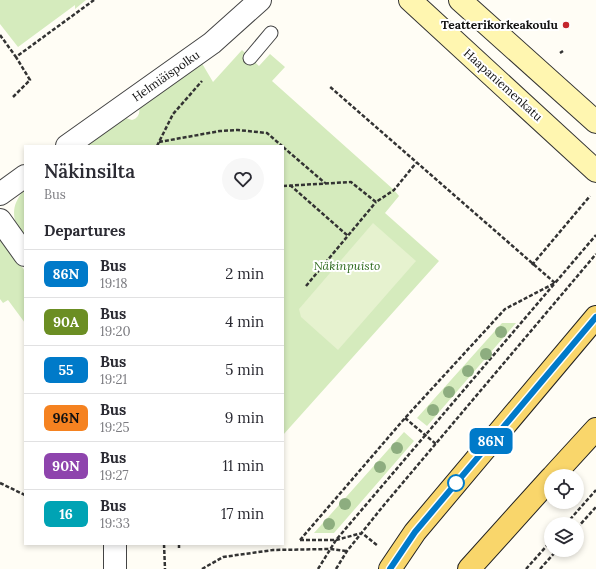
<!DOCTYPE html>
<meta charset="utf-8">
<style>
body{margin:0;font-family:Lora,serif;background:#f7f7f7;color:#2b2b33;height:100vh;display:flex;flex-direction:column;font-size:15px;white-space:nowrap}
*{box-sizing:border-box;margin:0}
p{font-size:13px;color:#7c7c81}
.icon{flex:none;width:22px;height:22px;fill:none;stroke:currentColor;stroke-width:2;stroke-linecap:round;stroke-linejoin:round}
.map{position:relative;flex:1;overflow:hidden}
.side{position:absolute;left:24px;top:145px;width:260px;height:400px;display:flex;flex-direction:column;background:#fff;border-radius:0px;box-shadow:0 2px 6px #0003}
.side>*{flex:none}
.badge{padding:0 8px;border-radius:6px;font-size:14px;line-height:26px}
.buttons{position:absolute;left:544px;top:469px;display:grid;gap:8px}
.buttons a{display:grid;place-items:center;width:40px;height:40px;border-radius:50%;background:#fff;box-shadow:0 2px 6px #0003;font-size:20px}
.map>.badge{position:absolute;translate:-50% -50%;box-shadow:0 0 0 2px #fff}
h2{padding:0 20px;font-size:15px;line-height:36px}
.round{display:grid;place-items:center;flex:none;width:42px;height:42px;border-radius:21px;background:#f7f7f7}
.overview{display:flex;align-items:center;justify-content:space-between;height:68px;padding:0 20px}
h1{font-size:19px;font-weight:600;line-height:30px}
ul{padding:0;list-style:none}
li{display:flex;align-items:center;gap:12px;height:48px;padding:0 20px;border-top:1px solid #e1e1e2}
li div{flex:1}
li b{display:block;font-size:15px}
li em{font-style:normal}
li .badge{min-width:44px;font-weight:700;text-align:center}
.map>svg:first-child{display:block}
.green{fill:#d5ebbd}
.pitch{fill:#e6f2cf}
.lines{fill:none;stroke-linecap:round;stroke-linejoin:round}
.lane-casing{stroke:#444;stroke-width:15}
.street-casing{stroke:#444;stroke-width:24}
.secondary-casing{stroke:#333;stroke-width:24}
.primary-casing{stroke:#222;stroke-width:24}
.path{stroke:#333;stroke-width:2.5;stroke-dasharray:4 2;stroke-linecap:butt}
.lane{stroke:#fff;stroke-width:13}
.street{stroke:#fff;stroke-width:22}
.secondary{stroke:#fff6b0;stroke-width:22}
.primary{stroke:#f9d66b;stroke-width:22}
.tree{fill:#8dad7f}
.line-casing{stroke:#fff;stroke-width:9}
.line{stroke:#007ac9;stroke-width:6}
.poi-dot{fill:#c4262e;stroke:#fff;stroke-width:1.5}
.stop-dot{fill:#fff;stroke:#007ac9;stroke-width:2}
.labels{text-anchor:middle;stroke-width:4;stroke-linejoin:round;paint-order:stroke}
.poi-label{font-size:12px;font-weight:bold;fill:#111;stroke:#fff;text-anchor:end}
.street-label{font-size:12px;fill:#111;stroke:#fff}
.park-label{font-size:12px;font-style:italic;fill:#2f6b1f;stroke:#fff}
</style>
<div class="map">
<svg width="596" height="569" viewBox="0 0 596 569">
<rect width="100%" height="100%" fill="#fffdf5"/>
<path class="green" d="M0,0H86L75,9V5L18,47L0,24Z
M242,50L259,66L270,54L285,67L272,81L394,190L399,196L385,213L439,261L283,435V146H83L123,117L132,120C139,118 140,113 139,106L200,60L213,82Z
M25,189V242C13,222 8,208 25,189Z
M0,237L25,271V323L8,300L3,303L0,299Z
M502,323H516L427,426L417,418Z
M404,432L414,441L334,533H314Z"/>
<path class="pitch" d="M373,223L416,261L338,350L301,317L299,309Z"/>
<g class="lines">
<g class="lane-casing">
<path id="lane" d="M250,58L271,33"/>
</g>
<g class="street-casing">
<path id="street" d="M67,146L212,43L260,0
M0,194L25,176
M0,220L25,255
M115,544V569"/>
</g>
<g class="secondary-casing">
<path id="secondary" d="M410,0L596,171
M460,0L596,122"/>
</g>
<g class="primary-casing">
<path id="primary" d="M553,476L596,429
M390,569L415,532L596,317
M469,569L551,478"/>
</g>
<path class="path" d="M0,35L16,57L94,0
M560,53L563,51
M13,97L30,80L16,57
M159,142L220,131L238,130L267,133L282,146
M157,146L173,114L202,81
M283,147L325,183
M290,185L348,236
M283,186L351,182L376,202L394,190L416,163
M532,265L590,196
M306,286L376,202
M405,418L436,444
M0,483L25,495
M566,524L596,490
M577,528L596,507
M300,540L405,418L505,309L555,283L596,235
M300,540H336L362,533L378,546
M164,544L165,569
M179,544V548
M202,569L223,557L273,550L331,549L347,551
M318,569L336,540L555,283L329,86
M336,569L347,551L384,505L596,254
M526,569L551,541
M540,569L557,550"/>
<use href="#lane" class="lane"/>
<use href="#street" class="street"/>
<use href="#secondary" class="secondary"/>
<use href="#primary" class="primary"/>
</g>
<g class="tree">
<circle cx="501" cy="332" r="6"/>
<circle cx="486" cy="354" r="6"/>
<circle cx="468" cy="371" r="6"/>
<circle cx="449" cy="392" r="6"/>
<circle cx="433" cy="410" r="6"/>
<circle cx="397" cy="448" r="6"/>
<circle cx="380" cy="467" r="6"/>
<circle cx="345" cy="504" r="6"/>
<circle cx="329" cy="524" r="6"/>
</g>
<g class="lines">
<g class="line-casing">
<path id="line" d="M390,569L415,532L596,317"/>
</g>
<use href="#line" class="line"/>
</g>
<circle class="poi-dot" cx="566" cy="25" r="4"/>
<circle class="stop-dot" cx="456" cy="483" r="8"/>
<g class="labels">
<g class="poi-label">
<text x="558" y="29">Teatterikorkeakoulu</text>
</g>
<g class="street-label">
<text transform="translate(166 76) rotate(-35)" y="4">Helmiäispolku</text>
<text transform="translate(503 85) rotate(42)" y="4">Haapaniemenkatu</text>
</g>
<g class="park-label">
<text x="347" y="270">Näkinpuisto</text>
</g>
</g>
</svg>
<div class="buttons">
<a><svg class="icon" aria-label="locate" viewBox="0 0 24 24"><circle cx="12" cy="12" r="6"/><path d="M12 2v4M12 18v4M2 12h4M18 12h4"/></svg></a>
<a><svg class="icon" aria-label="layers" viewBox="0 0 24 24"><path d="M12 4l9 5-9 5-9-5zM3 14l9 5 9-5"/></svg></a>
</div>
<b class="badge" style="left:491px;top:441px;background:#007ac9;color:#fff">86N</b>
<section class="side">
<div class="overview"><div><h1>Näkinsilta</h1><p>Bus</p></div><a class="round"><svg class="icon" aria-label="heart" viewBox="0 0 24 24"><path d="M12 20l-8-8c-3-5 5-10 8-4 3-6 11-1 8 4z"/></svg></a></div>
<h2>Departures</h2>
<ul>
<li><span class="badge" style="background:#007ac9;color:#fff">86N</span><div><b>Bus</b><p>19:18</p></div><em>2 min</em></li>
<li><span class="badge" style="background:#6b8e23;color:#fff">90A</span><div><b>Bus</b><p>19:20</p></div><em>4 min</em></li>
<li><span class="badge" style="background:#007ac9;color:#fff">55</span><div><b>Bus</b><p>19:21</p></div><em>5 min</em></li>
<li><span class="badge" style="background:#f58220;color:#111">96N</span><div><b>Bus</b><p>19:25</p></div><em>9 min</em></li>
<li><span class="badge" style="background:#8e44ad;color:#fff">90N</span><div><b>Bus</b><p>19:27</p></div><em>11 min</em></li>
<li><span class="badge" style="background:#00a3b4;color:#fff">16</span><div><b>Bus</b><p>19:33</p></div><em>17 min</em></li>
</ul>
</section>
</div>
